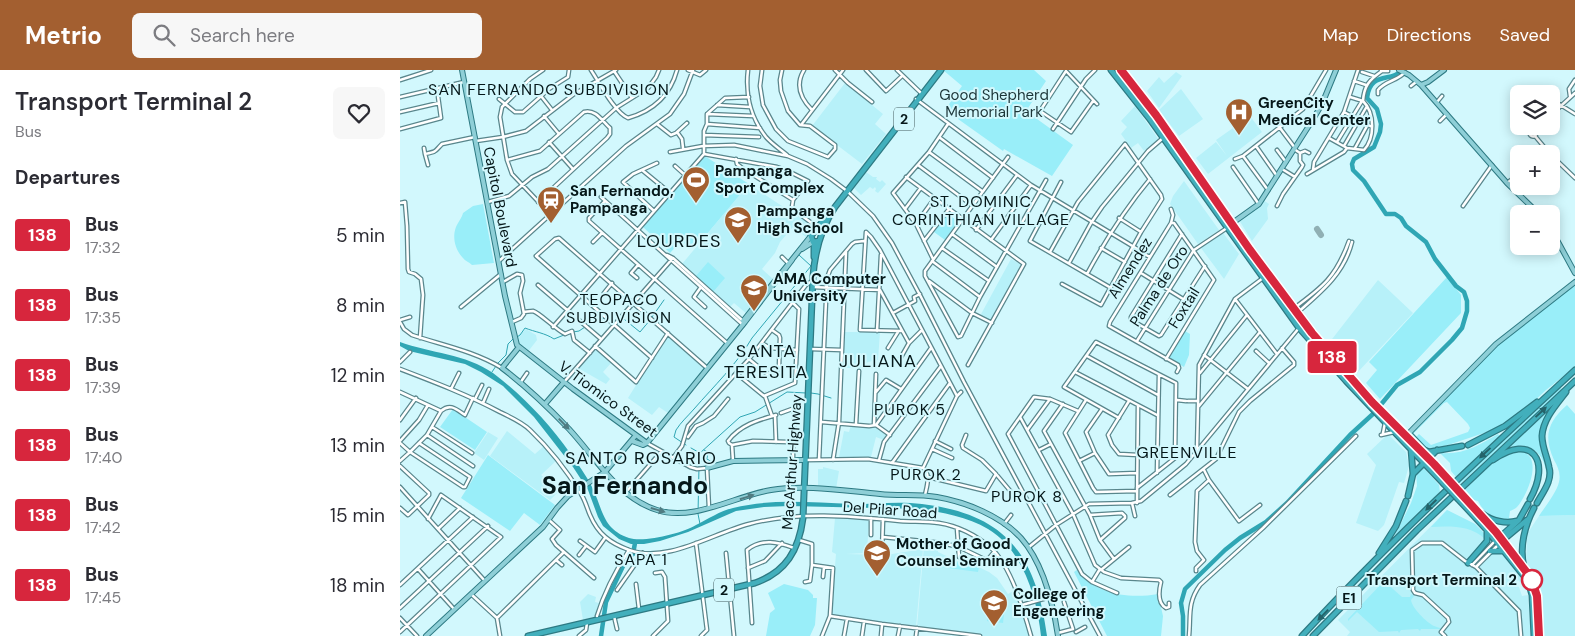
<!DOCTYPE html>
<meta charset="utf-8">
<style>
body{margin:0;font-family:"DM Sans",sans-serif;background:#f7f7f7;color:#2b2b33;height:100vh;display:flex;flex-direction:column;font-size:19px;white-space:nowrap}
*{box-sizing:border-box;margin:0}
p{font-size:16px;color:#7c7c81}
.icon{flex:none;width:28px;height:28px;fill:none;stroke:currentColor;stroke-width:2;stroke-linecap:round;stroke-linejoin:round}
.map{position:relative;flex:1;overflow:hidden}
.sheet{display:flex;flex-direction:column;background:#fff;width:400px}
.sheet>*{flex:none}
.badge{padding:0 10px;border-radius:4px;font-size:18px;line-height:32px}
.fabs{position:absolute;left:1110px;top:15px;display:grid;gap:10px}
.fabs a{display:grid;place-items:center;width:50px;height:50px;border-radius:8px;background:#fff;box-shadow:0 2px 12px #0003;font-size:25px}
.map>.badge{position:absolute;translate:-50% -50%;box-shadow:0 0 0 2px #fff}
h2{padding:0 15px;font-size:19px;line-height:45px}
.round{display:grid;place-items:center;flex:none;width:52px;height:52px;border-radius:8px;background:#f7f7f7}
.summary{display:flex;align-items:center;justify-content:space-between;height:85px;padding:0 15px}
h1{font-size:24px;font-weight:600;line-height:38px}
ul{padding:0;list-style:none}
li{display:flex;align-items:center;gap:15px;height:70px;padding:0 15px}
li div{flex:1}
li b{display:block;font-size:19px}
li em{font-style:normal}
li .badge{min-width:55px;font-weight:700;text-align:center}
header{display:flex;align-items:center;gap:30px;box-sizing:border-box;height:70px;padding:0 25px;background:#a35f30;color:#fff}
header strong{font-size:24px}
nav{display:flex;gap:28px;margin-inline-start:auto;font-size:18px}
.search{width:350px;height:45px;background:#f7f7f7;display:flex;align-items:center;gap:12px;box-sizing:border-box;padding:0 18px;border-radius:8px;color:#7c7c81;font-size:19px}
main{display:flex;flex:1;min-height:0}
.map>svg:first-child{display:block}
.built{fill:#b7f1f9}
.green{fill:#99eef9}
.water{fill:#2fa6b4}
.lines{fill:none;stroke-linecap:round;stroke-linejoin:round}
.stream{stroke:#2fa6b4;stroke-width:1}
.river{stroke:#2fa6b4;stroke-width:4.5}
.taxiway{stroke:#90b0b4;stroke-width:6}
.minor-tunnel{stroke:#b3d6db;stroke-width:2.5;stroke-dasharray:2.5 1;stroke-linecap:butt}
.minor-casing{stroke:#59868c;stroke-width:5}
.major-casing{stroke:#2d7a83;stroke-width:6}
.highway-casing{stroke:#2d7a83;stroke-width:7}
.minor{stroke:#fff;stroke-width:2.5}
.major{stroke:#8ecfd7;stroke-width:4}
.highway{stroke:#42afbc;stroke-width:4.5}
.highway-bridge-casing{stroke:#2d7a83;stroke-width:7;stroke-linecap:butt}
.highway-bridge{stroke:#42afbc;stroke-width:4.5}
.oneway{fill:#24636a}
.oneway2{fill:#507c82}
.line-casing{stroke:#fff;stroke-width:11}
.line{stroke:#d7263d;stroke-width:8}
.stop-dot{fill:#fff;stroke:#d7263d;stroke-width:2.5}
.labels{text-anchor:middle;stroke-width:4;stroke-linejoin:round;paint-order:stroke}
.shield{fill:#d2f8fd;stroke:#425a5d;stroke-width:1}
.shield-label{font-size:14px;font-weight:bold;fill:#051719}
.park-label{font-size:15px;fill:#1c3538;stroke:#d2f8fd}
.poi-label{font-size:15px;font-weight:bold;fill:#051719;stroke:#d2f8fd;text-anchor:start}
.street-label{font-size:15px;fill:#051719;stroke:#d2f8fd}
.stop-label{font-size:15px;font-weight:bold;fill:#051719;stroke:#d2f8fd;text-anchor:end}
.neighbourhood-label{font-size:16px;letter-spacing:1px;fill:#051719;stroke:#d2f8fd}
.quarter-label{font-size:18px;letter-spacing:1px;fill:#051719;stroke:#d2f8fd}
.town-label{font-size:25px;font-weight:bold;fill:#051719;stroke:#d2f8fd}
</style>
<header>
<strong>Metrio</strong>
<div class="search"><svg class="icon" aria-label="search" viewBox="0 0 24 24"><circle cx="10" cy="10" r="6"/><path d="M15 15l6 6"/></svg>Search here</div>
<nav><a>Map</a><a>Directions</a><a>Saved</a></nav>
</header>
<main>
<section class="sheet">
<div class="summary"><div><h1>Transport Terminal 2</h1><p>Bus</p></div><a class="round"><svg class="icon" aria-label="heart" viewBox="0 0 24 24"><path d="M12 20l-8-8c-3-5 5-10 8-4 3-6 11-1 8 4z"/></svg></a></div>
<h2>Departures</h2>
<ul>
<li><span class="badge" style="background:#d7263d;color:#fff">138</span><div><b>Bus</b><p>17:32</p></div><em>5 min</em></li>
<li><span class="badge" style="background:#d7263d;color:#fff">138</span><div><b>Bus</b><p>17:35</p></div><em>8 min</em></li>
<li><span class="badge" style="background:#d7263d;color:#fff">138</span><div><b>Bus</b><p>17:39</p></div><em>12 min</em></li>
<li><span class="badge" style="background:#d7263d;color:#fff">138</span><div><b>Bus</b><p>17:40</p></div><em>13 min</em></li>
<li><span class="badge" style="background:#d7263d;color:#fff">138</span><div><b>Bus</b><p>17:42</p></div><em>15 min</em></li>
<li><span class="badge" style="background:#d7263d;color:#fff">138</span><div><b>Bus</b><p>17:45</p></div><em>18 min</em></li>
</ul>
</section>
<div class="map">
<svg width="1175" height="566" viewBox="0 0 1175 566">
<rect width="100%" height="100%" fill="#d2f8fd"/>
<path class="built" d="M776,2L782,6L759,38L747,21L759,7L764,13Z
M445,13L483,44L475,54L486,64L462,94L412,56Z
M781,19L803,49L779,66L759,40Z
M735,36L759,70L744,81L738,73L731,78L721,64L727,57L721,51Z
M850,46L862,62L808,104L796,88L816,72L827,86L816,70Z
M466,102L473,107H477L476,109L480,112L482,110L486,114L478,123L475,121L476,119L475,117L473,119L470,117L461,125L454,118Z
M784,111L819,160L798,174L770,134L773,126Z
M349,114L400,148H402L414,158L406,167L393,157L380,172L375,183L362,199L374,210L351,234L352,236L347,244L334,233L330,237L282,194Z
M863,130L869,134L867,138L868,149L852,171L839,150Z
M823,163L839,184L824,209L801,178Z
M611,189L622,195L590,252L580,246Z
M978,210L1013,243L957,303L929,273Z
M126,259L136,265L137,270L127,283L119,276L116,268Z
M444,262H480L478,290L468,292L460,298H443Z
M268,264L306,298L268,343L259,337L252,345L228,328Z
M195,278L212,292L203,302L210,309L206,314L178,298Z
M451,355H476L488,364L484,370L476,367L471,387H439L444,361L449,362Z
M107,361L135,384L144,376L157,390L141,405L160,420L150,430L90,386Z
M88,362L98,368L84,390L74,383Z
M989,365L1006,382L1009,396L1004,413L999,412L984,455L978,461L956,453L976,395L967,384L986,366Z
M423,397L439,401L436,419L418,416V399H423Z
M1047,440L1075,454L1090,469L1121,505L1125,511L1121,513L1118,510L1115,515L1119,517L1122,526L1128,525L1131,566H947L950,562L938,550Z
M1175,445V566H1142L1138,515L1133,504L1126,496L1127,464L1139,446Z
M435,448L469,449L467,483L446,484L486,485L523,479L516,557L433,545L431,542L436,484L432,482Z
M524,476L538,480V482L557,491L570,493L589,502L597,508L608,524L615,520L622,537L630,566H583L557,561L517,557Z
M188,524L196,527L195,532L199,533L197,546L183,550L180,532Z"/>
<path class="green" d="M543,0H634L646,11L626,41L673,75L652,106L604,79L603,81L558,49L560,46L547,37L562,16Z
M303,85L349,114L296,177L280,172L270,183L241,155Z
M83,134L94,193L72,195C69,192 65,191 63,188C55,180 52,167 56,157C58,152 62,148 63,143L73,136Z
M547,144L558,151L545,170L534,162Z
M308,192L325,208L313,222L296,206Z
M1047,207L1061,225V243L980,329L966,313L977,300L969,292Z
M1175,215V297L1146,320L1127,338L1111,350L1093,360L1051,374L1031,379L1025,378L1016,367L1019,364L1031,375L1068,362L1070,358L1068,354L1047,332L1044,333L1013,364L1011,363L1096,276Z
M785,261L790,264L789,285L784,297L768,288Z
M1159,317L1162,319L1159,323L1059,415L1058,413Z
M1167,335L1175,344V445L1139,446C1144,438 1157,422 1159,412C1161,404 1158,397 1154,390C1143,366 1148,352 1167,335Z
M53,339L87,362L75,380L40,357Z
M1147,340C1147,349 1140,363 1141,374C1142,390 1152,396 1146,413C1148,396 1142,380 1124,376C1118,375 1113,377 1108,377Z
M1098,364L1100,366L1056,407L1051,401L1050,393L1040,383C1064,385 1079,375 1098,364Z
M1112,381C1116,381 1121,380 1124,382C1143,390 1126,427 1117,437C1115,439 1112,440 1110,441L1109,448L1113,449L1111,451C1095,449 1085,445 1078,431L1074,430L1064,418L1094,391Z
M88,385L155,435L140,455L124,443L110,461L61,428Z
M1023,397L1039,415L1040,422L994,467L1011,433L1017,416L1016,402Z
M1047,440L1075,454L1085,464V469C1071,455 1049,456 1031,457Z
M542,490L575,495L579,497L578,502L541,497Z
M678,499C694,525 730,529 758,524L763,546L761,566H707L674,502Z
M984,511L1002,527H1010L1011,524L1014,526L1011,530C1012,538 1026,552 1034,556C1036,557 1039,557 1041,559H1021L1020,561L1018,559L1001,560L999,563L998,561L979,562L957,542L948,551V549Z
M384,514L408,520L413,525V528H417L415,555L410,566H366L370,543L375,539L368,523Z
M590,524L606,526L603,553L587,551Z"/>
<path class="water" d="M0,272C30,283 66,284 93,303C122,325 149,353 170,383C178,394 186,405 192,417C203,439 202,459 229,468C244,473 283,463 296,455C308,449 320,441 333,438C373,428 412,433 452,434C475,434 499,431 522,434C606,444 636,485 647,566H641C637,528 623,480 588,459C568,447 542,442 519,439L389,436L364,437L336,441L288,462L260,471L244,474H231L219,469L203,456L198,447L188,420L173,397L134,347L103,316L81,302L65,294L9,281L0,276Z"/>
<g class="lines">
<path class="stream" d="M206,247L214,241L240,262L250,250
M252,247L264,230
M188,256L193,252L196,253L204,248
M173,262L179,261L185,257
M117,267L120,265L125,258C135,262 145,263 154,269L164,265
M97,294L106,285L108,274L113,269
M92,302L96,296
M411,323L418,324L431,328
M286,375L274,367L276,360C281,352 288,346 294,339C314,316 337,294 352,268L411,196L399,185
M291,378L300,383L340,347L355,342L387,322L406,323
M304,380L308,382L307,388
M307,389L312,392L311,394
M300,454L298,444L299,396L302,389H307"/>
<path class="river" d="M201,566L206,532L224,494L233,484L235,473
M783,566V546L781,533L785,519L825,480L840,468L866,452L887,433L950,365L974,343L997,315L1020,302L1052,270L1062,258L1067,241V231L1064,222L1056,216L1035,189L1026,172L1006,156L1001,148L995,144H986L964,111L953,100L952,94L954,89L974,77L980,62L981,54L977,39L967,28C970,0 993,13 1002,0"/>
<path class="taxiway" d="M917,159L921,165"/>
<path class="minor-tunnel" d="M388,372H393"/>
<g class="minor-casing">
<path id="minor" d="M143,0L130,9L102,37L100,47L107,90L112,104L150,144
M191,0C199,12 215,43 228,48C253,41 270,26 277,0
M288,0L300,5L306,0
M348,0C345,24 351,48 366,67C372,74 380,79 387,85
M362,0L360,16L363,35L376,59L388,71L428,87L435,79V75L410,56L400,55L388,41L381,21L380,10L382,0
M404,0C395,15 401,29 412,40
M435,0L448,13L472,32
M466,0L486,21L502,6
M497,0L522,24
M214,1L232,28
M666,1L640,41L671,62L693,31
M666,1L697,34
M981,1H988
M962,2L974,6
M0,10L31,0
M954,11L966,15
M1011,16L1016,12
M1139,22L1142,24
M978,24V20C986,10 998,11 1005,2
M141,26L152,40
M1170,26L1169,19L1175,10
M0,27L64,12
M950,27L963,31
M99,29L115,42H123L149,19L168,7L169,0
M516,29L631,115L739,180
M1151,29L1175,44
M1037,32L1042,26
M317,35L350,37
M0,42L39,33
M944,42L972,57
M307,44L353,46
M1151,45L1175,23
M144,46L159,64
M1040,51L1047,44
M257,54L271,65L276,63L287,53
M307,54L360,58
M877,54L895,78
M401,55L443,0
M0,59L41,48L37,19
M653,59L686,9L695,0
M1129.5 63a3.5 3.5 0 1 1 7 0a3.5 3.5 0 1 1-7 0Z
M277,62L282,69L283,78
M304,65L359,67
M1135,66L1150,84
M539,67L593,108
M929,68L947,78L964,80C975,68 975,43 963,31C964,16 969,10 982,1
M76,71L103,67L126,61L174,24L216,0
M149,72L173,99
M937,72L962,31
M856,76L877,106
M944,76L967,36
M24,78L25,84C38,81 34,82 42,74L75,67
M955,78L967,56
M894,79L900,83L905,81L909,83
M877,80L886,92
M270,82L303,76L334,75L388,86L407,94L431,109L447,121L473,146L492,173L521,227L564,312L700,566
M529,82L582,121
M304,83V61L307,54V44L325,28L349,27
M25,84L28,95
M304,84L377,97L386,100L408,111L393,130
M1151,85L1175,108
M843,86L868,120
M608,87L525,201V206L558,267L561,266L580,227L646,110
M336,89L337,94L342,98L393,130L392,137L394,140L417,157
M835,89L843,86L903,39L926,0
M107,90L140,81L184,42C196,39 202,51 210,58V64L207,68L138,132
M518,95L573,136
M275,96L285,105
M833,97L858,133
M882,99L895,107
M242,100L270,123
M913,100L914,92L944,42L958,0
M907,104L944,82L947,78
M506,107L624,194L568,295
M661,112L630,171L711,218
M1107,113L1119,104
M201,127L343,255
M205,131L189,148V151L327,273
M88,132L109,126L132,107L148,99L216,38L248,18L256,7L259,0
M0,133L5,132L7,156L8,199L9,202L15,204L21,209L23,225L20,268
M877,136L883,124L902,97L903,95L900,91V83
M1063,136L1092,95
M505,139L520,119
M771,139L773,145L771,153L710,252L709,256L778,295L779,298L777,302
M254,141L223,112L233,104L257,93
M719,148L741,162
M516,154L534,129
M576,160L617,105
M552,164L597,197
M782,164L731,247V250L759,266L761,265L805,196
M591,170L631,115
M524,171L549,139
M193,172L202,163
M542,178L589,211
M701,178L725,192
M650,182L678,132L725,74L761,125L762,129L741,162L701,235L662,214
M740,182L750,187
M267,185L273,188L343,251
M382,187L388,193
M533,189L516,154L493,123L529,82L548,54
M99,191L226,76L270,44L284,24L293,0
M532,191L580,227
M669,193L691,153L702,137L748,81L763,68
M741,203L783,229
M687,204C706,169 724,140 750,109
M237,208L231,203L238,195
M529,211L572,243L592,253
M103,212L117,204L122,205L123,211L120,223L124,244L121,248L112,252
M138,215L201,269
M301,217L294,227L305,237
M413,217L480,220L509,273
M204,223L212,213
M835,229L877,284
M61,237L101,204
M893,239C923,217 936,207 949,171
M124,242C127,242 129,241 133,241C140,243 155,259 165,264L172,261L174,270L190,283
M493,243L515,231L514,227L520,224
M897,243C921,222 944,204 952,172
M0,250L10,247
M0,252L4,259L12,265C42,275 74,281 102,298
M153,257L304,84
M477,261L481,185
M502,261L460,260L466,162L471,167L480,180L557,326
M737,271L794,180L827,158
M362,273L370,278L397,280
M195,276L236,312L268,263
M488,278L498,262
M411,279L442,280
M856,281L869,293
M804,285L848,319
M687,286L758,325
M252,288L136,186L155,169L159,168L307,298
M349,289L367,304L377,301L379,297L380,268L379,265L372,260
M500,289L509,273L521,261
M766,289L814,210L774,153H771
M0,292L10,282
M0,299C34,312 68,325 100,342C110,347 122,352 130,360C149,378 167,401 181,424C185,430 187,438 190,445C198,464 210,473 229,480C267,494 313,463 349,454C397,441 451,446 500,451C513,452 526,451 539,453C558,456 577,466 591,478C611,496 624,541 631,566
M675,302L757,345
M336,303L364,326L395,313L399,239L393,233
M800,303L847,245
M164,312L273,188
M120,313L127,303
M51,319L59,303
M0,322L41,341L27,365L10,382L0,373
M476,322L486,310L501,319
M365,326L372,346
M75,329L82,315
M686,330L665,363L693,418L696,422L737,421
M777,330L786,331
M729,331L708,365L712,375L719,384L738,385
M788,331H798
M83,333L89,319
M663,334L644,361L690,445L700,470L714,489
M799,336L860,262
M702,339L686,362L695,383L709,404L737,403
M41,341C50,333 56,339 65,345L73,328
M678,341L650,329L634,327L608,364L682,504L692,512L717,523
M381,343L392,339L394,340V368
M375,346L376,372
M620,347L673,444L695,495L704,502L721,508L759,510L761,512C759,520 757,533 766,538L769,537V533
M719,348L664,317L696,272L776,313L775,388L737,418
M0,350L16,328
M422,352L469,356L476,355L490,365
M456,354L459,301
M474,355L476,304
M476,355L531,278
M32,357L72,383
M628,359L650,329
M983,363L985,353
M27,365L73,396
M981,365L994,362
M288,367L296,356L303,353L314,346L328,329
M0,371L19,350L28,335
M535,371L551,379
M247,373L290,397L297,399L307,398L309,438
M332,375L353,371L388,372
M532,379L552,388
M797,379L799,295L835,229L863,208
M639,380L651,374
M273,388L282,376L288,356L349,289L406,215L412,211
M406,390L468,389L523,398
M419,390L427,208L430,200L452,174L455,172L464,171
M433,390L439,352L446,182
M479,390L484,372L541,296
M0,391L10,382L63,417H65L70,407L19,373
M333,391L332,375L329,373L328,371C340,355 358,350 376,345
M393,391V373
M679,391L695,383
M492,393L550,313
M0,396L29,423V425L8,445L0,438
M523,398L557,326L561,322
M523,398C531,404 527,416 525,425
M804,400L809,410L839,451L860,435
M757,403L759,305
M596,404L612,423
M528,407L586,421L596,404L582,390L563,378L562,375L566,365
M0,417L85,511
M226,422L261,382
M770,425L816,389L839,342L850,331L894,295V292L882,278
M732,433L735,446
M737,433L738,336
M690,445L722,443L725,446V448L700,470
M149,450L160,460L152,469L156,475L194,508
M604,454L611,445
M557,458L559,487
M38,459L60,438
M471,465V448
M483,467L542,473L559,477L586,490L589,488L594,482
M399,470L412,474V495L433,498L430,546L422,566
M180,471L195,482L205,468
M296,473L307,560L301,566
M629,477L656,455L689,434L732,433L741,431L786,394L899,258
M482,482L483,449
M326,483L334,566
M179,485L186,476
M156,490L162,495
M1072,495L1095,471
M1076,497L1103,470
M348,498L365,491L382,473
M18,499L54,539
M701,500L729,477
M796,501V498L804,490L797,481L795,472L797,421L809,410
M423,507L424,497
M405,512L410,511L412,495
M692,512L700,499
M236,514L239,539
M0,515L73,447
M217,520L243,483
M72,525L97,548L100,566
M622,535L650,527
M0,538L88,456
M197,546C204,523 216,500 229,480
M214,546L217,559
M430,546L482,554L580,566
M0,548L17,566
M97,548L163,483
M352,553L347,480C362,468 378,472 394,478
M0,562L101,467L41,425L28,449
M676,562L685,557
M658,563L673,559L664,532
M179,566L186,560L187,553
M253,566L268,551L265,507L262,502L255,503
M444,566L447,549
M462,566L464,552
M481,566L482,555
M498,566L500,556
M516,566L517,558
M789,566C791,546 787,533 800,515L863,458L956,366
M1045,566L1041,562L1049,552L1048,548L1023,525L1015,523L1013,520L1012,480L1022,473H1042L1065,491L1076,497L1119,541L1121,566"/>
</g>
<g class="major-casing">
<path id="major" d="M62,0L105,226L117,275L173,319L247,373
M999,0L1009,5L1021,15L1107,113L1139,144
M1021,15L1028,12L1044,0
M831,154L859,134L912,51L922,34L936,0
M1151,159L1175,203
M402,179L413,172
M343,251L410,167
M119,277L102,298C126,316 148,337 169,359C195,387 218,428 257,440C293,452 335,426 371,420C406,414 445,421 480,424C499,426 518,424 537,427C566,432 601,446 621,468C644,494 653,533 658,566
M145,334L164,312
M232,371L243,375L247,373L345,252L392,190
M1025,380L1009,363L1096,274L1175,212
M307,398L333,391L405,390
M26,566L143,457L157,438L168,426L205,402L236,365"/>
</g>
<g class="highway-casing">
<path id="highway" d="M711,0L749,48L899,258L946,311L1043,413
M721,0L756,45L850,180L902,250L949,307L1047,409
M419,171L413,172L411,166L427,146
M414,172V187
M1068,375L1105,356L1137,332
M1020,378L1029,382L1062,376
M1093,390C1133,362 1151,392 1130,429
M1013,404L1037,380
M1062,425L1100,467L1132,510L1137,526L1139,566
M1008,426L1013,404L1011,379
M1058,429L1086,459L1128,511L1132,525L1134,566
M1137,433C1143,422 1153,410 1149,397C1147,386 1142,377 1142,366C1143,349 1156,335 1166,322
M1083,444C1092,451 1106,454 1117,451
M1100,467L1119,450L1128,434
M1103,470L1127,450
M1090,481H1104
M979,483L996,456L1006,431
M1068,493L1087,471V461
M1124,497C1119,477 1125,455 1134,438
M128,566L355,513C386,502 399,480 403,448L413,206C415,181 421,158 435,137L541,0
M902,566C988,473 1082,386 1175,300
M913,566L1017,460L1175,311"/>
</g>
<use href="#minor" class="minor"/>
<use href="#major" class="major"/>
<use href="#highway" class="highway"/>
<g class="highway-bridge-casing">
<path id="highway-bridge" d="M1047,409L1062,425
M1043,413L1058,429"/>
</g>
<use href="#highway-bridge" class="highway-bridge"/>
</g>
<defs><path id="oneway-solid" d="M-6-.8H1V-3.2L6.5 0L1 3.2V.8H-6Z" transform="scale(1.25)"/></defs>
<g class="oneway">
<use href="#oneway-solid" transform="translate(1141 342) rotate(-43)"/>
<use href="#oneway-solid" transform="translate(1085 383) rotate(137)"/>
<use href="#oneway-solid" transform="translate(1031 435) rotate(136)"/>
<use href="#oneway-solid" transform="translate(923 545) rotate(134)"/>
</g>
<g class="oneway2">
<use href="#oneway-solid" transform="translate(164 354) rotate(46)"/>
<use href="#oneway-solid" transform="translate(347 427) rotate(-17)"/>
<use href="#oneway-solid" transform="translate(258 440) rotate(16)"/>
</g>
<g class="lines">
<g class="line-casing">
<path id="line" d="M721,0L756,45L850,180L912,263L972,332L1034,394L1096,462L1131,508L1137,526L1139,566"/>
</g>
<use href="#line" class="line"/>
</g>
<defs>
<g id="hospital-pin" transform="scale(1.4375)"><path d="M0 17L-7.5 6A9.5 9.5 0 1 1 7.5 6Z" fill="#a35f30" stroke="#d2f8fd"/><path d="M-5-5h3v3.5h4V-5h3V5h-3V1.5h-4V5h-3Z" fill="#fff"/></g>
<g id="stadium-pin" transform="scale(1.4375)"><path d="M0 17L-7.5 6A9.5 9.5 0 1 1 7.5 6Z" fill="#a35f30" stroke="#d2f8fd"/><path d="M0-5a6.5 5 0 1 0 0 10a6.5 5 0 1 0 0-10ZM-3.5-1.8h7v3.6h-7Z" fill="#fff"/></g>
<g id="station-pin" transform="scale(1.4375)"><path d="M0 17L-7.5 6A9.5 9.5 0 1 1 7.5 6Z" fill="#a35f30" stroke="#d2f8fd"/><path d="M-3-6H3Q5-6 5-4V2Q5 4 3 4L4.5 6H3L1.5 4h-3L-3 6H-4.5L-3 4Q-5 4-5 2V-4Q-5-6-3-6ZM-3.5-4v3h7v-3ZM-3.5 1v1.5H-2V1ZM2 1v1.5H3.5V1Z" fill="#fff"/></g>
<g id="school-pin" transform="scale(1.4375)"><path d="M0 17L-7.5 6A9.5 9.5 0 1 1 7.5 6Z" fill="#a35f30" stroke="#d2f8fd"/><path d="M0-5L7-2L0 1L-7-2ZM-4 1L0 2.5L4 1V4Q0 6-4 4Z" fill="#fff"/></g>
<g id="university-pin" transform="scale(1.4375)"><path d="M0 17L-7.5 6A9.5 9.5 0 1 1 7.5 6Z" fill="#a35f30" stroke="#d2f8fd"/><path d="M0-5L7-2L0 1L-7-2ZM-4 1L0 2.5L4 1V4Q0 6-4 4Z" fill="#fff"/></g>
</defs>
<g fill-rule="evenodd">
<use href="#hospital-pin" x="839" y="42"/>
<use href="#stadium-pin" x="296" y="110"/>
<use href="#station-pin" x="151" y="130"/>
<use href="#school-pin" x="338" y="150"/>
<use href="#university-pin" x="354" y="218"/>
<use href="#university-pin" x="477" y="483"/>
<use href="#university-pin" x="594" y="533"/>
</g>
<circle class="stop-dot" cx="1132" cy="510" r="10"/>
<g class="labels">
<g class="shield">
<rect x="494" y="37.5" width="20" height="23" rx="4"/>
<rect x="314" y="508.5" width="20" height="23" rx="4"/>
<rect x="936.5" y="516.5" width="25" height="23" rx="4"/>
</g>
<g class="shield-label">
<text x="504" y="54">2</text>
<text x="324" y="525">2</text>
<text x="949" y="533">E1</text>
</g>
<g class="park-label">
<text x="594" y="30">Good Shepherd<tspan x="594" dy="17">Memorial Park</tspan></text>
</g>
<g class="poi-label">
<text x="858" y="38">GreenCity<tspan x="858" dy="17">Medical Center</tspan></text>
<text x="315" y="106">Pampanga<tspan x="315" dy="17">Sport Complex</tspan></text>
<text x="170" y="126">San Fernando,<tspan x="170" dy="17">Pampanga</tspan></text>
<text x="357" y="146">Pampanga<tspan x="357" dy="17">High School</tspan></text>
<text x="373" y="214">AMA Computer<tspan x="373" dy="17">University</tspan></text>
<text x="496" y="479">Mother of Good<tspan x="496" dy="17">Counsel Seminary</tspan></text>
<text x="613" y="529">College of<tspan x="613" dy="17">Engeneering</tspan></text>
</g>
<g class="street-label">
<text transform="translate(100 137) rotate(79)" y="5">Capitol Boulevard</text>
<text transform="translate(730 198) rotate(-58)" y="5">Almendez</text>
<text transform="translate(759 216) rotate(-57)" y="5">Palma de Oro</text>
<text transform="translate(784 238) rotate(-58)" y="5">Foxtail</text>
<text transform="translate(208 329) rotate(36)" y="5">V. Tiomico Street</text>
<text transform="translate(392 392) rotate(-86)" y="5">MacArthur Highway</text>
<text transform="translate(490 440) rotate(4)" y="5">Del Pilar Road</text>
</g>
<g class="stop-label">
<text x="1117" y="515">Transport Terminal 2</text>
</g>
<g class="neighbourhood-label">
<text x="149" y="25">SAN FERNANDO SUBDIVISION</text>
<text x="581" y="137">ST. DOMINIC<tspan x="581" dy="18">CORINTHIAN VILLAGE</tspan></text>
<text x="219" y="235">TEOPACO<tspan x="219" dy="18">SUBDIVISION</tspan></text>
<text x="510" y="345">PUROK 5</text>
<text x="787" y="388">GREENVILLE</text>
<text x="526" y="410">PUROK 2</text>
<text x="627" y="432">PUROK 8</text>
<text x="241" y="495">SAPA 1</text>
</g>
<g class="quarter-label">
<text x="279" y="177">LOURDES</text>
<text x="366" y="287">SANTA<tspan x="366" dy="21">TERESITA</tspan></text>
<text x="478" y="297">JULIANA</text>
<text x="241" y="394">SANTO ROSARIO</text>
</g>
<g class="town-label">
<text x="225" y="424">San Fernando</text>
</g>
</g>
</svg>
<div class="fabs">
<a><svg class="icon" aria-label="layers" viewBox="0 0 24 24"><path d="M12 4l9 5-9 5-9-5zM3 14l9 5 9-5"/></svg></a>
<a>+</a>
<a>−</a>
</div>
<b class="badge" style="left:932px;top:287px;background:#d7263d;color:#fff">138</b>
</div>
</main>
